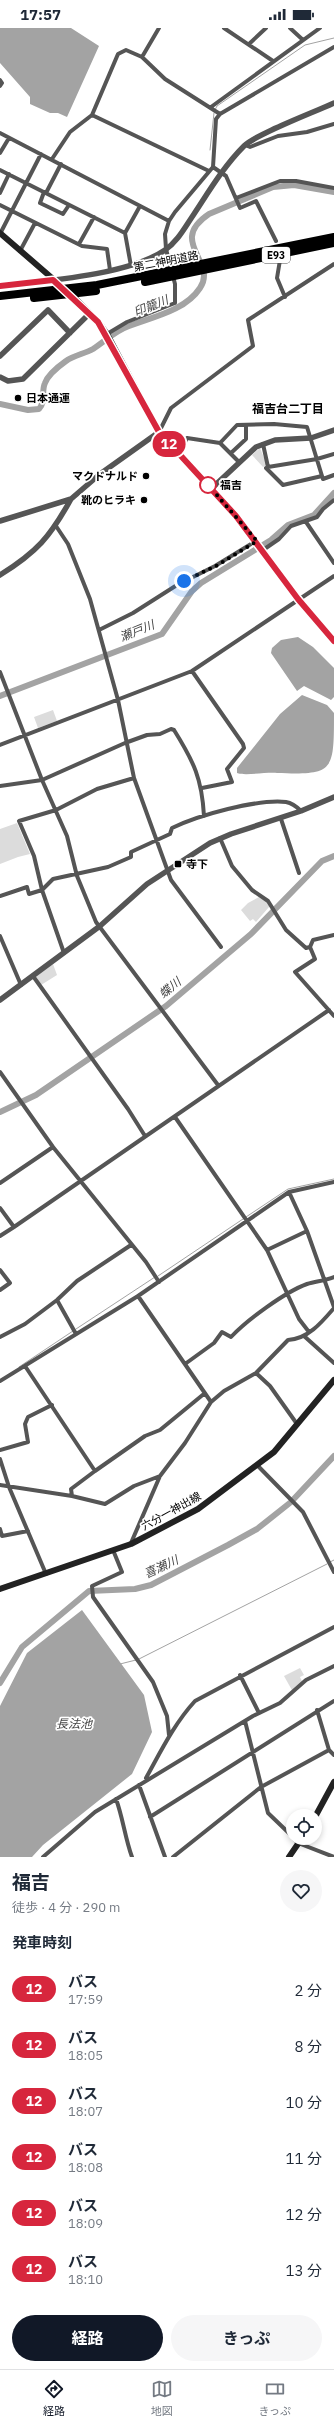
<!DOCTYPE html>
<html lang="ja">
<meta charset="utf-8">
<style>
body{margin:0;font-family:"IBM Plex Sans","Noto Sans JP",sans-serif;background:#f6f6f7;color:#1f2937;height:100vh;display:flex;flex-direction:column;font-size:15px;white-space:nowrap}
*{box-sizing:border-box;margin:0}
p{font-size:13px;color:#747a83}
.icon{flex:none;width:22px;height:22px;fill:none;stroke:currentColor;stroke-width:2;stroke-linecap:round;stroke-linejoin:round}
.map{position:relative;height:1829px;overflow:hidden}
.details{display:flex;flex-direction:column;background:#fff;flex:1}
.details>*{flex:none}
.badge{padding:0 8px;border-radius:13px;font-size:14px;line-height:26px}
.fabs{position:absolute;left:286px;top:1781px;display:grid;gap:8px}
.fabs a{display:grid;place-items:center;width:36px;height:36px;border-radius:50%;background:#fff;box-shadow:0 2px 6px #0003;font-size:20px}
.you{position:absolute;width:20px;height:20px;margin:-10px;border:3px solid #fff;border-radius:50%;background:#1a73e8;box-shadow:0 0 0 6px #1a73e833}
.map>.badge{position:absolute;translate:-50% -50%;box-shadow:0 0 0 2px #fff}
h2{padding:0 12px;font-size:15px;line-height:36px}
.round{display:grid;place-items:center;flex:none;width:42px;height:42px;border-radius:21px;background:#f6f6f7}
.headline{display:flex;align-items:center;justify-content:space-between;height:68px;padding:0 12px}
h1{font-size:19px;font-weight:700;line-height:30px}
.primary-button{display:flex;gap:8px;margin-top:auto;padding:8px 12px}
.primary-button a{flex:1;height:46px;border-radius:24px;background:#111827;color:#fff;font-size:16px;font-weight:700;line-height:46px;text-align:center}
.primary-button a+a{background:#f6f6f7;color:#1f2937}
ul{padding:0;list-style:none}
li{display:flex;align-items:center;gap:12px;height:56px;padding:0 12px}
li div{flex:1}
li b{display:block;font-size:15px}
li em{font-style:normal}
li .badge{min-width:44px;font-weight:700;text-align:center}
.status{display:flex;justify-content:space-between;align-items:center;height:28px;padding:0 20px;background:#fff;direction:ltr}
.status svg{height:11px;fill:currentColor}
.tab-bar{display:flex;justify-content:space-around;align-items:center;height:56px;border-top:1px solid #e0e1e3;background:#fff;font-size:11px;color:#747a83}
.tab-bar a{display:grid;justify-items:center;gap:2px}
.tab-bar .current{color:#111827}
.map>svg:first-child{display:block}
.green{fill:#dcdcdc}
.water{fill:#a3a3a3}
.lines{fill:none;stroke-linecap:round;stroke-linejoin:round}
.stream{stroke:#a3a3a3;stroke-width:1}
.river{stroke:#a3a3a3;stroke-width:6}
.minor{stroke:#555;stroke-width:4}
.tertiary{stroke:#555;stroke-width:5.5}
.secondary{stroke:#222;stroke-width:6}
.motorway{stroke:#000;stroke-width:8}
.line-casing{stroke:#fff;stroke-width:9}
.line{stroke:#d7263d;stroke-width:6}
.walk{stroke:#000;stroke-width:4;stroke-dasharray:0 7.2}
.poi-dot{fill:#000;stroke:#fff;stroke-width:1.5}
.stop-dot{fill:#fff;stroke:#d7263d;stroke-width:2}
.labels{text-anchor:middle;stroke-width:3.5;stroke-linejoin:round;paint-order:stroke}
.shield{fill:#fff;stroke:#4c4c4c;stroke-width:1}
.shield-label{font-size:10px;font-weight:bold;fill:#000}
.street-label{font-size:11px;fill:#000;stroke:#fff}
.poi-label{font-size:11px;font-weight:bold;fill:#000;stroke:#fff;text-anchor:start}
.stop-label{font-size:11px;font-weight:bold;fill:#000;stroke:#fff;text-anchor:start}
.water-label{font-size:12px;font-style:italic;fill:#444;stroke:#fff}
.neighbourhood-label{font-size:12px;font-weight:bold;fill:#000;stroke:#fff}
</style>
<div class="status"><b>17:57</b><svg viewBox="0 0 49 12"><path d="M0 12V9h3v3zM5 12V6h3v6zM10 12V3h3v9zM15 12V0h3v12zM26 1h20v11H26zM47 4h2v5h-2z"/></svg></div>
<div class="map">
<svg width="334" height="1829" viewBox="0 0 334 1829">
<rect width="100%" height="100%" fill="#fff"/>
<path class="green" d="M260,420L267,437L263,439L252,427Z
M53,682L57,693L38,700L34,689Z
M17,795L30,826L18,829L0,836V801Z
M259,869L269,876V879L256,894L253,891L250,893L241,882L248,875Z
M53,936L57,947L41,957L36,948Z
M300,1640L304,1647L300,1649L303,1655L293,1664L284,1648Z"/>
<path class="water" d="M0,0H71L99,18L67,89L58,85H50L30,76V69L0,35Z
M298,609L313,619L334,640V669L331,672L304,658L297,663L271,625L272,620L281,612Z
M302,667L327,677L334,685C334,744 334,747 277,745C267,744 244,748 237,745V740L280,686Z
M82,1582L144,1667L152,1704L132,1746L43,1817L32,1829H0V1678L27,1625Z"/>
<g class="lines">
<path class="stream" d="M215,82L217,78L305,17L334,10
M210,122L214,85
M246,1189L288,1161L334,1151
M158,1248L243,1191
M76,1301L155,1249
M19,1339L73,1303
M330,1534L334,1532
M139,1631L327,1536
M120,1636L136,1632"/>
<path class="river" d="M0,376L28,382L39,381C46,374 41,363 45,355C48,347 59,338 66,333C74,327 84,326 93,321C105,313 115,303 129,298C152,289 185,283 200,260C218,234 167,214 209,186L273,159L294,157L334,164
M0,668L162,606L192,563L201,555L271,512L288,497L314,487L334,465
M0,1084L36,1067L166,978L251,906L322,833L334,828
M0,1655L22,1619L89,1563L135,1561L151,1557L228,1517L257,1501L291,1474L334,1428"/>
<path class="minor" d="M224,0L273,33
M290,0L303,12
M249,16L266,0
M142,29L159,0
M0,52L2,55L0,58
M211,79L320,0
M92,87L118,26L126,22L142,29L165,51L220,86
M0,105L169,193
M245,117L250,119L278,108L307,104L334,96
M0,125L9,110
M52,131L70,104L92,87L209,143
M213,139L226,148L240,180L256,173L276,213
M0,142L125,205L131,238
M44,164L40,175L63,186L69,177
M0,165L9,146
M46,165L61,136
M236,170L280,153H296L334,160
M0,177L82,218L107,221L110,242
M125,205L140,178
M0,206L41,126
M79,216L94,189
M20,223L35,195
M280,232L277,250L285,269
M107,306L127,294L175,275V256L166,221L165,206L169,193L175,184L213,139L216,91L220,86L334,19
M159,404L171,380L253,318L248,292L334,236
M220,415L237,397L274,396L307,399L322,448
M263,416L268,439L266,440L283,457L322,448L323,451L334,447
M231,425L246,411V397
M179,426L187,410L220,415L239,434
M268,439L317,431L334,426
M306,494L334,535
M56,498L68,516L90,571L118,672L134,750L171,852L221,919
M263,522L279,511L291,498L317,489L323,481L334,472
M99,602L133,585L177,557L215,538L256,513
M192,643L243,716L244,720L227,741L232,754L202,760
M0,644L42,752L67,808L77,848L96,894L218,1057
M0,717L192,643L334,548
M0,758L42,752L125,715L147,707L160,706L171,701L174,702C194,734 202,751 204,788
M281,791L299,845
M220,810L232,838L252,862L268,873L286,902L306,920L310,919
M0,868L27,859L29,866L42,862L53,851L108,839L131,829V824L170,806L172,800C199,787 256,771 286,774C292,775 297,779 301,783
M0,908L21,957
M310,919L315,931L295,944L334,988
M310,919L313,912L334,907
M64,925L42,862L34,828L19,793L56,782L97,761L134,750
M33,948L128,1081L145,1108
M0,1044L53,1119L146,1234L159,1254
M175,1089L267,1222L299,1291L309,1304
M0,1155L53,1119
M289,1164L307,1203L334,1279
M0,1180L14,1199L329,982
M0,1208L14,1199
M267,1222L307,1203
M0,1242L10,1255L0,1262
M138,1268L211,1374
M57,1272L76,1306
M304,1308L334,1335
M0,1309L25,1296L57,1272L77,1253L131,1217
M185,1336L214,1315L222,1304L231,1309C247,1292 285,1264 307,1256C316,1253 325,1253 334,1249
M25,1338L95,1443L145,1408L160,1402L205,1365
M256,1345L270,1358L297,1396
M0,1353L138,1268L289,1164L334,1154
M0,1422L28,1414L25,1396L28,1389L52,1377
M0,1431L9,1459L46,1546
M258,1438L303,1484L334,1544
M0,1457L72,1468L105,1476L134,1458L160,1448
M72,1468L71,1461L95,1443
M0,1501L2,1508L28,1503
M131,1515L160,1448L185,1415L211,1374L224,1363L256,1345L288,1312C308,1311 322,1294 334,1280
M113,1522L122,1544L92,1558L93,1569L153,1654L167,1688L169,1707
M240,1647L259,1685
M317,1682L329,1722L334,1727
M245,1693L268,1785L293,1809
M146,1750C161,1723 174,1696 195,1673L334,1599
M139,1757L165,1829
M116,1771C123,1790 125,1810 132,1829
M150,1789L334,1673
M293,1810L298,1815L334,1829
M43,1829L95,1784L253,1688L280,1675L306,1652L334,1638
M173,1829L261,1759L329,1722"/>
<path class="tertiary" d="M0,258C45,253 129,247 165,222C177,214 184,201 192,189C208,165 223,139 244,118C256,106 315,84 334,75
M0,328L48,282L70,305
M0,349L8,353L23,351L90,285
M211,461L256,419L275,412L311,410L334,402
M0,493L71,471L100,446L159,404
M0,547C37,524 50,509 71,471
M0,972L100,898L147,856L210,815L231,806L301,783L334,769"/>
<path class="secondary" d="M0,205L60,257
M77,272L98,293L107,306L159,404L236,488L298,571L334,613
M0,1561L131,1516L198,1481L274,1424L334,1352
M315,1789L334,1754
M289,1829L302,1810"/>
<path class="motorway" d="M145,254L334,215
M0,268L97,257L334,209
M34,270L96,263"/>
</g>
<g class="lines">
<g class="line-casing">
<path id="line" d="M0,258L53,252L98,294L159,404L236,488L298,571L334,613"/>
</g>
<use href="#line" class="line"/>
<path class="walk" d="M184,553L216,538L257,513L208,457"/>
</g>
<g class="poi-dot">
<circle cx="18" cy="370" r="4"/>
<circle cx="146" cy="448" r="4"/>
<circle cx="144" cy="472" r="4"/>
<rect x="174" y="832" width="8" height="8" rx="2"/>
</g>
<circle class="stop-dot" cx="208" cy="457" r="8"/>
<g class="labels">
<rect class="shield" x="262" y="219" width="28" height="16" rx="3"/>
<g class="shield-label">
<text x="276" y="231">E93</text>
</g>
<g class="street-label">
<text transform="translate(166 233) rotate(-11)" y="4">第二神明道路</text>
<text transform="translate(171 1483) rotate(-29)" y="4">六分一神出線</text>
</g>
<g class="poi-label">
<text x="26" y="374">日本通運</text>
<text x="138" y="452" text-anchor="end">マクドナルド</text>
<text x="136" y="476" text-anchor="end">靴のヒラキ</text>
<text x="186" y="840">寺下</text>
</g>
<g class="stop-label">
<text x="220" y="461">福吉</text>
</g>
<g class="water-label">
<text transform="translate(151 278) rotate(-22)" y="4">印籠川</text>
<text transform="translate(137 603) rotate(-22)" y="4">瀬戸川</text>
<text transform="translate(170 960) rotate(-39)" y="4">蝶川</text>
<text transform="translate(161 1539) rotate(-25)" y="4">喜瀬川</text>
<text x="74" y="1700">長法池</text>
</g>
<g class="neighbourhood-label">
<text x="288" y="385">福吉台二丁目</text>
</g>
</g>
</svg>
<div class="fabs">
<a><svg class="icon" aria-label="locate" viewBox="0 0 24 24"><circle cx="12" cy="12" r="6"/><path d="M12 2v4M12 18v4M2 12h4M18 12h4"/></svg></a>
</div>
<div class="you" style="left:184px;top:553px"></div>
<b class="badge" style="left:169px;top:416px;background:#d7263d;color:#fff">12</b>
</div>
<section class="details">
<div class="headline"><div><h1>福吉</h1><p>徒歩 · 4 分 · 290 m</p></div><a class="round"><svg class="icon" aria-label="heart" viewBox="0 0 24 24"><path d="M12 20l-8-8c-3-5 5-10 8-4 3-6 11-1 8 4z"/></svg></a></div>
<h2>発車時刻</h2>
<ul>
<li><span class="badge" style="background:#d7263d;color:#fff">12</span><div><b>バス</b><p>17:59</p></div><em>2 分</em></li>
<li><span class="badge" style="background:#d7263d;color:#fff">12</span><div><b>バス</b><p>18:05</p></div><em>8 分</em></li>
<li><span class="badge" style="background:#d7263d;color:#fff">12</span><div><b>バス</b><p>18:07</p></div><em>10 分</em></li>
<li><span class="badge" style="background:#d7263d;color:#fff">12</span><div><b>バス</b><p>18:08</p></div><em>11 分</em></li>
<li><span class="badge" style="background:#d7263d;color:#fff">12</span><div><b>バス</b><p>18:09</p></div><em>12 分</em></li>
<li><span class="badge" style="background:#d7263d;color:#fff">12</span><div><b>バス</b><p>18:10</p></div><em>13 分</em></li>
</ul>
<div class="primary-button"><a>経路</a><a>きっぷ</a></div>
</section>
<nav class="tab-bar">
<a class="current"><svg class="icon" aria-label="directions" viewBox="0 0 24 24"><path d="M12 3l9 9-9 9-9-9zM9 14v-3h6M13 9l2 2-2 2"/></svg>経路</a>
<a><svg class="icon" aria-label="map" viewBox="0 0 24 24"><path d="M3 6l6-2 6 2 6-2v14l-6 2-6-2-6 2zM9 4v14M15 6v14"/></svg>地図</a>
<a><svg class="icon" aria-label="tickets" viewBox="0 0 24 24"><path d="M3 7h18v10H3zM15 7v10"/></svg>きっぷ</a>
</nav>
